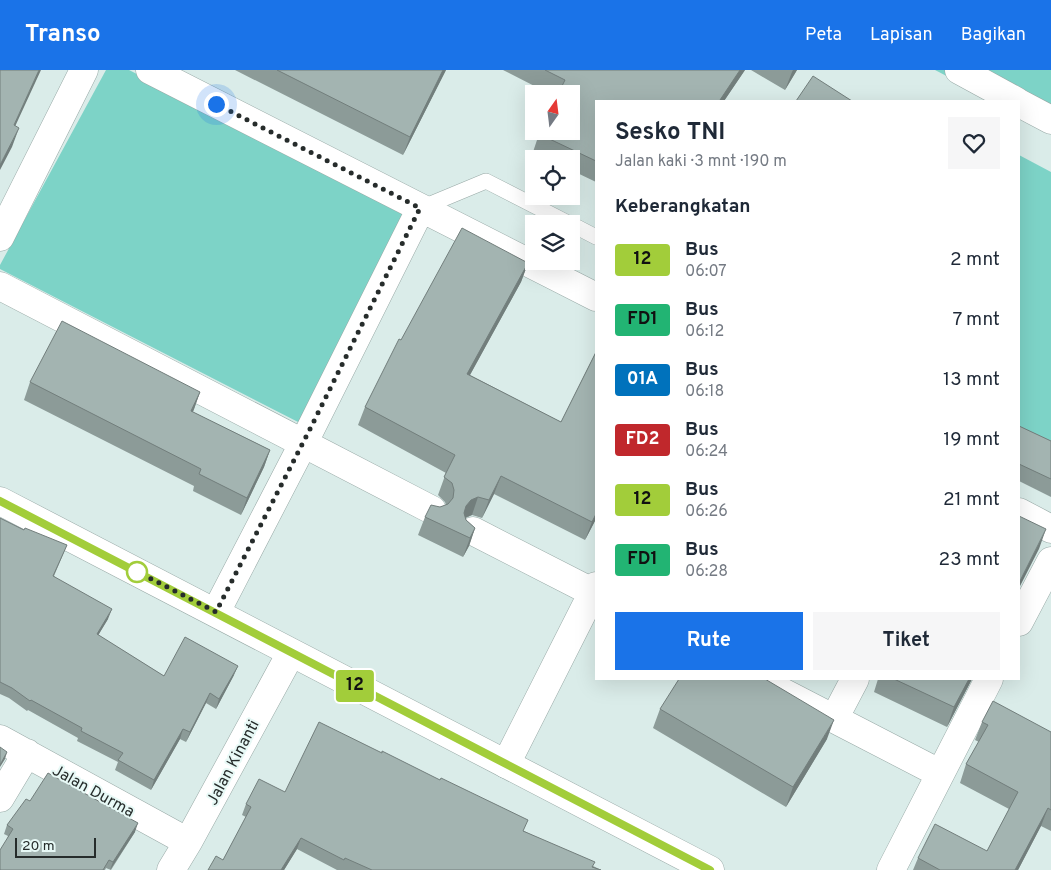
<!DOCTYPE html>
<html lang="id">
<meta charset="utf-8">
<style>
body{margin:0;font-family:Overpass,sans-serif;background:#f6f6f7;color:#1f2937;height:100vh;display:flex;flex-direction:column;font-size:19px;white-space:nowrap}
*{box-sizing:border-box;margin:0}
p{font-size:16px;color:#747a83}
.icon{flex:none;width:28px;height:28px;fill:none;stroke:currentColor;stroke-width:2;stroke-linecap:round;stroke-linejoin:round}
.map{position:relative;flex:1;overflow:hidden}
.details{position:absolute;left:595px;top:30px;width:425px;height:580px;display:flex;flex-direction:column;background:#fff;border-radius:0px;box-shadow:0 5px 20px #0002}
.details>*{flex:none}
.badge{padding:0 10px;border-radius:4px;font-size:18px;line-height:32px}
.needle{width:32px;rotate:14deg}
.controls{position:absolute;left:525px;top:15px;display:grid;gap:10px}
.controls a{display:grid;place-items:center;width:55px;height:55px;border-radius:0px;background:#fff;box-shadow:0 5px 20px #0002;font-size:25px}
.scale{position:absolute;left:15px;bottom:12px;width:81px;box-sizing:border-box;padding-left:5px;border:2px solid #262c2b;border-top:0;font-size:14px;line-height:18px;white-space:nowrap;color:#262c2b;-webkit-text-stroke:4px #e7f9f6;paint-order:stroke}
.you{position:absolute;width:25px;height:25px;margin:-12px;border:4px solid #fff;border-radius:50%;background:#1a73e8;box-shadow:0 0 0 8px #1a73e833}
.map>.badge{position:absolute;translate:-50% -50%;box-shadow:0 0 0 2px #fff}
h2{padding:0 20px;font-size:19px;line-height:45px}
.round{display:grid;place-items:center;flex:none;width:52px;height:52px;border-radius:0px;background:#f6f6f7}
.overview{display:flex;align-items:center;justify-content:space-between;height:85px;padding:0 20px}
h1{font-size:24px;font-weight:700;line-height:38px}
.button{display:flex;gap:10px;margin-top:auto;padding:10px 20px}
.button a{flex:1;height:58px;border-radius:0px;background:#1a73e8;color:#fff;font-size:20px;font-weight:700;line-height:58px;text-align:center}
.button a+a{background:#f6f6f7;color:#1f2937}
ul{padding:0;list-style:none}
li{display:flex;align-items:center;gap:15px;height:60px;padding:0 20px}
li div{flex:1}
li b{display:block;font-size:19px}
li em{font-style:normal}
li .badge{min-width:55px;font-weight:700;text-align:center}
header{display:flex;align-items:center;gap:30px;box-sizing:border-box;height:70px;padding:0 25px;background:#1a73e8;color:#fff}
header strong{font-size:24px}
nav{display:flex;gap:28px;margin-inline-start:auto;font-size:18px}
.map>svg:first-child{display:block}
.green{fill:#7dd3c7}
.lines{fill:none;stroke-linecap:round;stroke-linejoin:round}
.lane-casing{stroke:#98a9a6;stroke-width:16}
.street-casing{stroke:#98a9a6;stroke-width:29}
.secondary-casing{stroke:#98a9a6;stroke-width:29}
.lane{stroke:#fff;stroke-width:15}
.street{stroke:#fff;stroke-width:28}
.secondary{stroke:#fff;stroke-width:28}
.wall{fill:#8c9b98}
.shaded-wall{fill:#727e7c}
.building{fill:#a3b4b1;stroke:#727e7c}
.line-casing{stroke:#fff;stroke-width:11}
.line{stroke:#a2cd3a;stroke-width:8}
.walk{stroke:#262c2b;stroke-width:5;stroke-dasharray:0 9}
.stop-dot{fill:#fff;stroke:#a2cd3a;stroke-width:2.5}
.labels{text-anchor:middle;stroke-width:4;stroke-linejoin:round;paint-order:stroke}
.street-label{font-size:16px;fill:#262c2b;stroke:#e7f9f6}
</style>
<header>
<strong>Transo</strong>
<nav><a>Peta</a><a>Lapisan</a><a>Bagikan</a></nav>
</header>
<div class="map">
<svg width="1051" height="800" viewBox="0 0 1051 800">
<rect width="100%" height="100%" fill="#daece9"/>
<path class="green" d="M106,0H129L407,141L300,353L0,199V195Z
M935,0H1051V60Z
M1019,85L1051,102V378L1019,361Z"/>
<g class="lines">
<g class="lane-casing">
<path id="lane" d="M421,138L486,111L570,154
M571,154L596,167"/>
</g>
<g class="street-casing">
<path id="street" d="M150,0L596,227
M959,0L1016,31
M1019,33L1051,50
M0,167L84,0
M0,216L432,440
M1019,442L1051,459
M473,461L596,524
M216,542L303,374L421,138
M1019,552L1051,491
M757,609L939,703
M834,649L855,609
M0,669L188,772
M506,694L596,516
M0,728L27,683
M171,800L188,772L291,583
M891,800L989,609"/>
</g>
<g class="secondary-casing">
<path id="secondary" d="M0,431L710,800"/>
</g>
<use href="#lane" class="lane"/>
<use href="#street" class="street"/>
<use href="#secondary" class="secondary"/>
</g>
<path class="wall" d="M235,0H446L403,85Z
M503,0H745L724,31H596V112L571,100V89H547L533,82L539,64L571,24H550Z
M751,0H797L785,20Z
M528,193L521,212L470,305L561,352L596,282V449L585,470L494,424L482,448L472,445L466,448V450L475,458L469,476L463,487L418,465L425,447L440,437L446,435L445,432L438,425L446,403L358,355L365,337L401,270Z
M30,312L200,322L193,342L270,380L264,397L241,445L193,421L194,416L24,330Z
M1019,356L1051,371V427L1019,411Z
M0,448L24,460L67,475L54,506L108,549L98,565L164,606L234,605L216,639L206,633L186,672L180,669L151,720L115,700L118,692L77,671L78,668L28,640L27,641L9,628L0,624Z
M878,609H972L947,657L874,622Z
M660,639L827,669L786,737L653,658Z
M982,652L1051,662V761L1041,756L1018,800H913L918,788L987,781L1009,739L960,713L966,694L979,672L975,670Z
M30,731L135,762L111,800L106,798L105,800H0L8,766L4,764L7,755Z
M246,734L524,761L601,800H337L297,779L284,800H208L223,790L246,747L242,745Z"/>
<path class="shaded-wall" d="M39,0H41L7,74L14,55Z
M443,0H446L403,85L410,67Z
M740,0H745L724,31H719Z
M793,0H797L785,20L792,2Z
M19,58L12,77L0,100V95Z
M528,193L521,212L460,323L467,304Z
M200,322L194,339L185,358L191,341Z
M270,380L264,397L241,445L247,428Z
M501,406L494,424L482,448L489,430Z
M478,427L472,445L464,448L459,454L466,436L471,430Z
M596,444V449L585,470L592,452Z
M475,458L469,476L463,487L470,468Z
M1046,459L1039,479L1019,518V513Z
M112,539L108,549L93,574L97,564Z
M238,596L234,605L216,639L219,629Z
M969,609H972L947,657L954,637Z
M210,623L206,633L186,672L190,662Z
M834,650L827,669L786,737L793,717Z
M183,659L180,669L151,720L154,710Z
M7,682L5,689L0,697V695Z
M1048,738L1041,756L1018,800H1015Z
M138,753L135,762L110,800L113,792Z
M301,768L297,779L284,800H281Z"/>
<path class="building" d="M0,0H39L14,55L19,58L0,95Z
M277,0H443L410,67Z
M545,0H740L720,30L723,31H596V91L539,64L541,61H571V24H558L565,10Z
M813,6L852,31H796Z
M462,158L528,193L467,304L561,352L596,282V444L592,452L501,406L489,430L478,427L471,430L466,436L464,443L466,450L475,458L470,468L425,447L431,435L440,437L448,434L453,428L454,420L452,413L444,407L455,385L365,337L399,269L401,270Z
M62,251L200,322L191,341L270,380L247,428L199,404L201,399L30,312Z
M1019,356L1051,371V409L1019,394Z
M1019,446L1046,459L1019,513Z
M0,448L24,460L25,458L67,475L53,506L112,539L97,564L164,606L185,567L238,596L219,629L210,623L190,662L183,659L154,710L118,690L123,683L81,661L82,658L31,630L30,631L12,618L0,612Z
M679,609H765L834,650L793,717L660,639Z
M894,609H969L954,637Z
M993,631L1051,662V740L1048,738L1015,800H940L918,788L935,754L987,781L1018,722L966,694L988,655L982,652Z
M319,652L382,683V681L440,710L441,708L528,750L523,761L595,792L592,797L601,800H372L345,788L344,790L301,768L281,800H208L216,786L223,790L251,737L246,734L259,709L285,722Z
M0,677L7,682L0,695Z
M48,703L138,753L113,792L109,790L103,800H0V780L13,759L7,755L26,729L30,731Z"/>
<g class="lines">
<g class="line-casing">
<path id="line" d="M0,431L710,800"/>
</g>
<use href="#line" class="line"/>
<path class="walk" d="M137,502L132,499L216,542L311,357L420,138L216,34"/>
</g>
<circle class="stop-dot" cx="137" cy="502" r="10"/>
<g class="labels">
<g class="street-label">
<text transform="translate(232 692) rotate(-62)" y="6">Jalan Kinanti</text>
<text transform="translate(94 720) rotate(29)" y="6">Jalan Durma</text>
</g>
</g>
</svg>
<div class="controls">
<a><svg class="needle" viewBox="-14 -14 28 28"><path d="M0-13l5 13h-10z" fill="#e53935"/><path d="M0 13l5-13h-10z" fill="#747a83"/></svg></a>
<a><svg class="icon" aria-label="locate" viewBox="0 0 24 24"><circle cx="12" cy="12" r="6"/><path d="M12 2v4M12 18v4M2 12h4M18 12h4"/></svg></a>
<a><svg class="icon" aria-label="layers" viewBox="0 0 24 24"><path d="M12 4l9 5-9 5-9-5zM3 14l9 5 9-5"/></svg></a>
</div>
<div class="scale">20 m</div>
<div class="you" style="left:216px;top:34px"></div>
<b class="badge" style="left:355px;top:616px;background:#a2cd3a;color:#111">12</b>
<section class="details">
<div class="overview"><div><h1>Sesko TNI</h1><p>Jalan kaki · 3 mnt · 190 m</p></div><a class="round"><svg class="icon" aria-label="heart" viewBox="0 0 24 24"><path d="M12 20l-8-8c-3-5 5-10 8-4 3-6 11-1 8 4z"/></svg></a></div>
<h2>Keberangkatan</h2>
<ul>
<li><span class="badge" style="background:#a2cd3a;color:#111">12</span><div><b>Bus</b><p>06:07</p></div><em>2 mnt</em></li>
<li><span class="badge" style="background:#22b473;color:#111">FD1</span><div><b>Bus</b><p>06:12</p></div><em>7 mnt</em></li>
<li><span class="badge" style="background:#0072bc;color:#fff">01A</span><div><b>Bus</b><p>06:18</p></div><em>13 mnt</em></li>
<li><span class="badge" style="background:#c0282c;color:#fff">FD2</span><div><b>Bus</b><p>06:24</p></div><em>19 mnt</em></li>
<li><span class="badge" style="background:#a2cd3a;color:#111">12</span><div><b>Bus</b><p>06:26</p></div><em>21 mnt</em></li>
<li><span class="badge" style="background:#22b473;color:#111">FD1</span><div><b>Bus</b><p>06:28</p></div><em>23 mnt</em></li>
</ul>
<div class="button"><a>Rute</a><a>Tiket</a></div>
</section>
</div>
